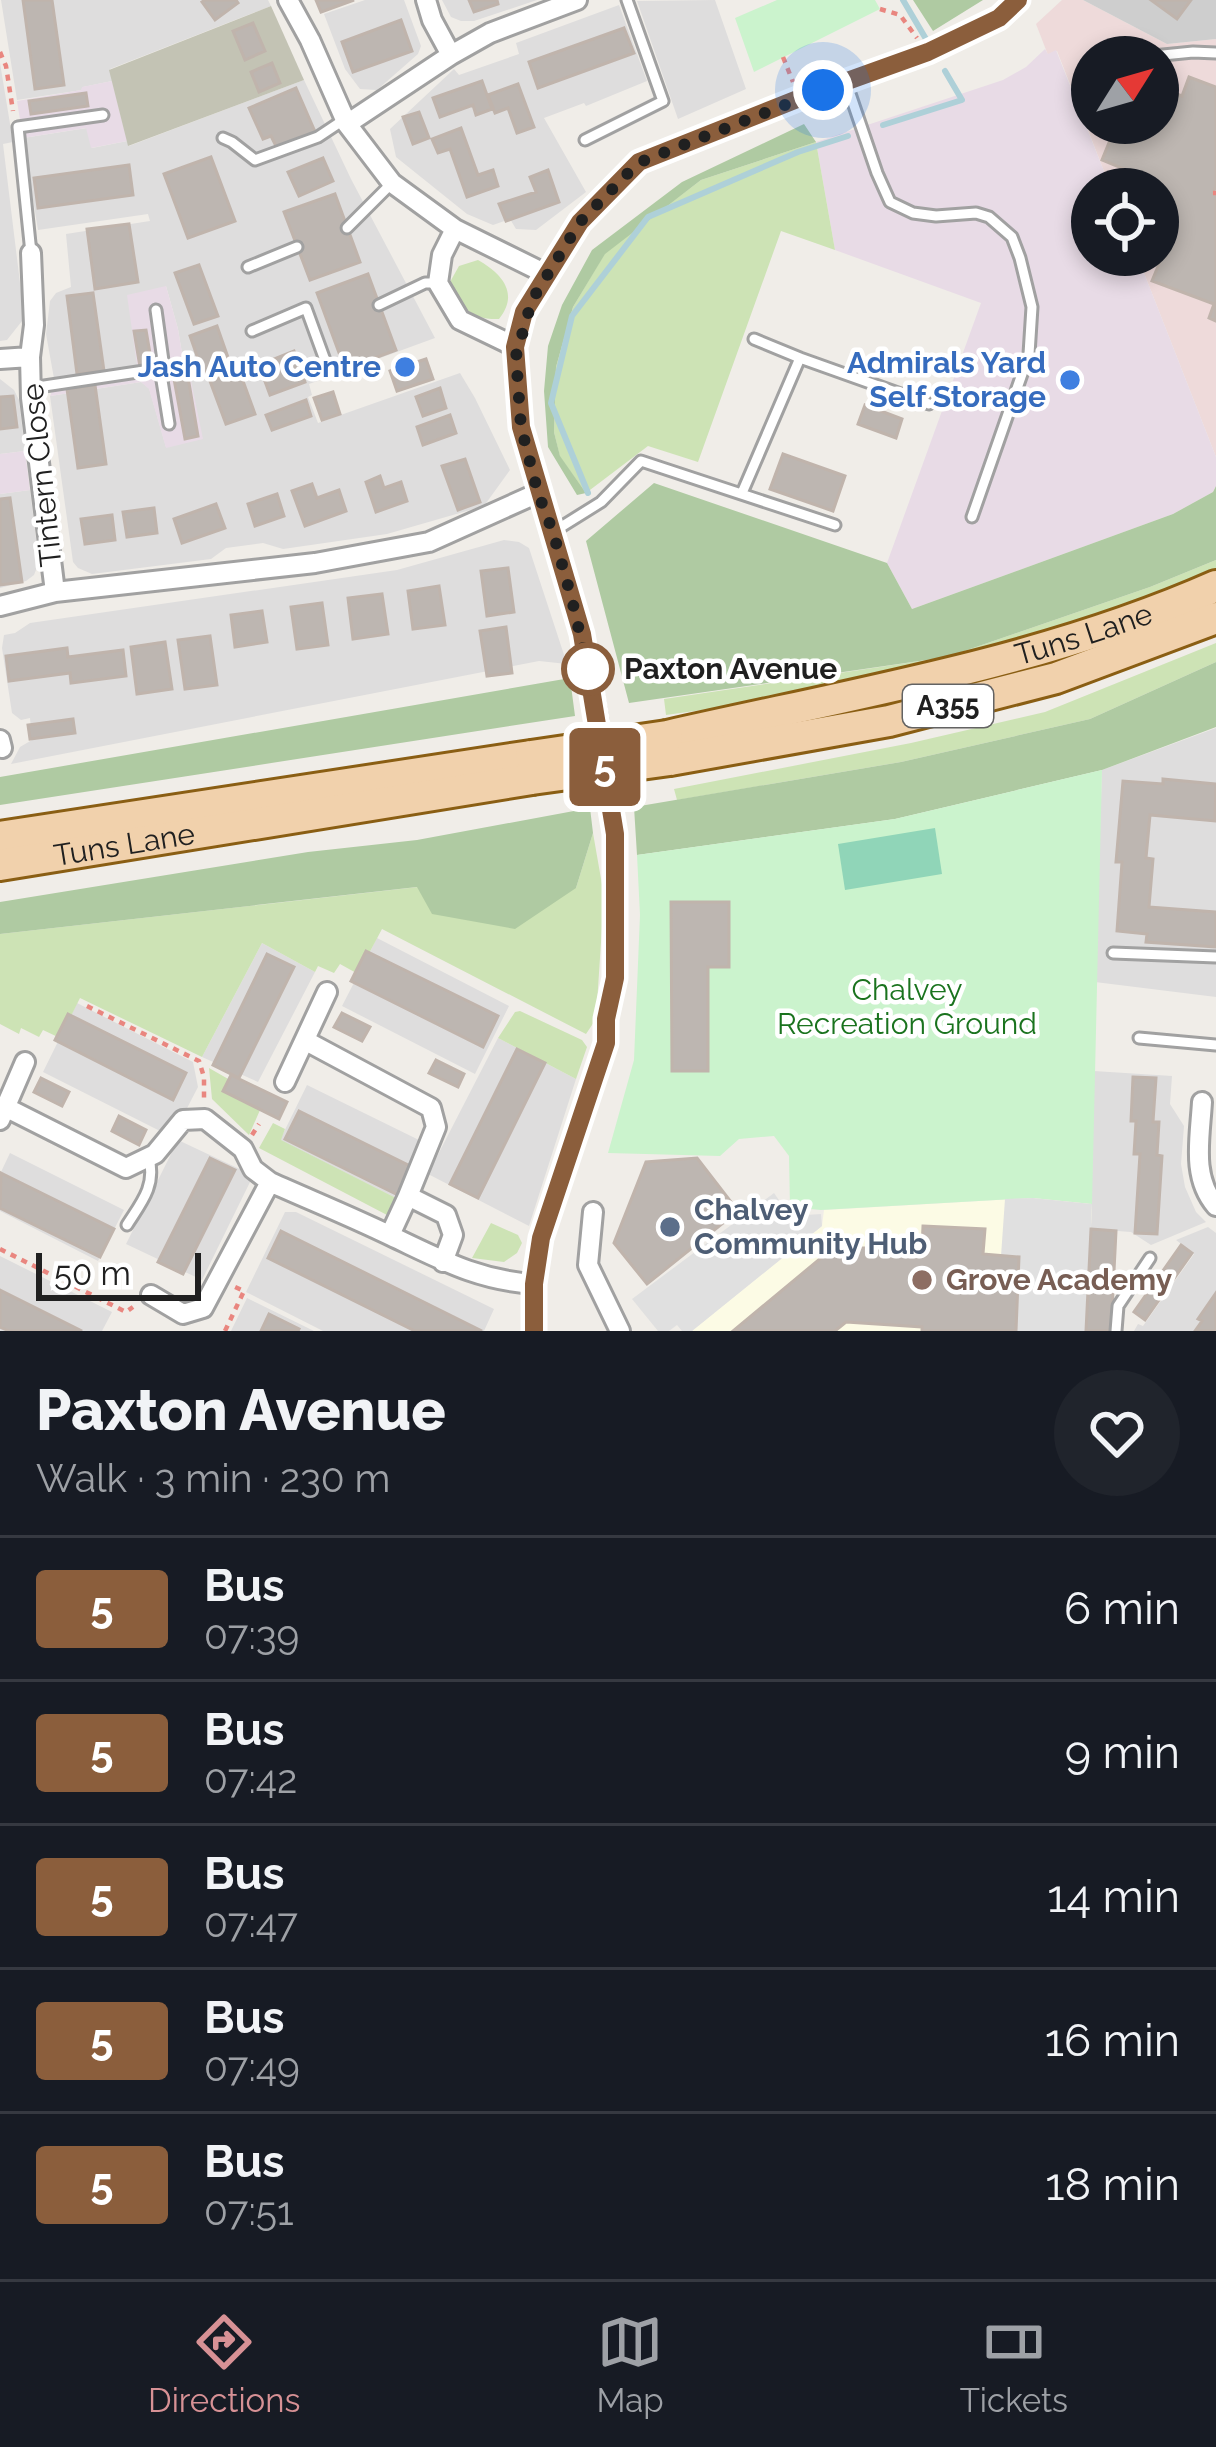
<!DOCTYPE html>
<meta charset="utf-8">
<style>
body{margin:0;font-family:Raleway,sans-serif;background:#20242c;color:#f1f3f6;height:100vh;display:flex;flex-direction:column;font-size:45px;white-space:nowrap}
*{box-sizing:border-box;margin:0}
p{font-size:39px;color:#9ea1a6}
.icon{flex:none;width:66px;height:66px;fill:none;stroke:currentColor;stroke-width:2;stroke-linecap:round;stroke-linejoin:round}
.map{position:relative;height:1331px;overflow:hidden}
.sheet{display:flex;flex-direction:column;background:#171b24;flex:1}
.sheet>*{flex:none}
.badge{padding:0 24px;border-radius:9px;font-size:42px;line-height:78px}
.needle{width:78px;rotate:53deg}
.tools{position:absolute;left:1071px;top:36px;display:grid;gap:24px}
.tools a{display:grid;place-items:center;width:108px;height:108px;border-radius:50%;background:#171b24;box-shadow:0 6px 18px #0003;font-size:60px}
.scale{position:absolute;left:36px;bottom:30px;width:165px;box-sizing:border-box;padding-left:12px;border:6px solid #202020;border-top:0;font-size:33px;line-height:42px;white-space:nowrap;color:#202020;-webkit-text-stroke:9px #fff;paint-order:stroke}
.you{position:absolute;width:60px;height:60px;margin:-30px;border:9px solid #fff;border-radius:50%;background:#1a73e8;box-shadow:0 0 0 18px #1a73e833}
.map>.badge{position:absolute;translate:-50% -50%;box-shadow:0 0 0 6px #fff}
.round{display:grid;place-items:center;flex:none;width:126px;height:126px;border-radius:63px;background:#20242c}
.overview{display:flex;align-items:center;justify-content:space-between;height:204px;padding:0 36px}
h1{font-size:57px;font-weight:800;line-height:90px}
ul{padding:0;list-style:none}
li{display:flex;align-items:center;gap:36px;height:144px;padding:0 36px;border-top:3px solid #363941}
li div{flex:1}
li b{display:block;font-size:45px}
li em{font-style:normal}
li .badge{min-width:132px;font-weight:700;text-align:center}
.tab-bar{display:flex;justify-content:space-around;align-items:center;height:168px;border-top:3px solid #363941;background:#171b24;font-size:33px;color:#9ea1a6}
.tab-bar a{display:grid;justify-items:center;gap:6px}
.tab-bar .selected{color:#d79195}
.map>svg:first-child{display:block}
.residential{fill:#dedddd}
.commercial{fill:#eedada;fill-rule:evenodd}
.industrial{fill:#e8dbe6}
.education{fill:#fcfbe5}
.religious{fill:#cecece}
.construction{fill:#c3c3b4}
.grass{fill:#cde3b5}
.forest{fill:#afcaa2}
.park{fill:#cbf3cd}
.pitch{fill:#90d5b8}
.parking{fill:#e0e0e0}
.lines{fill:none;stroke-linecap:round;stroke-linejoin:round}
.stream{stroke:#aed0d8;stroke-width:6}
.building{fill:#bdb6b1;stroke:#c0b4ac;stroke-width:3}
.lane-casing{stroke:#a1a1a1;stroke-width:15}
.street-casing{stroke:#a1a1a1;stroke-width:24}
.primary-casing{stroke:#8a5e13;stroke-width:36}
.path{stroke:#e9867f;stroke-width:4.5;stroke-dasharray:6 6;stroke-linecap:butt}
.lane{stroke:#fff;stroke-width:9}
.street{stroke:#fff;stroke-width:18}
.primary{stroke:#f1d1ac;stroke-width:30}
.primary-bridge-casing{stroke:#8a5e13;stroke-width:36;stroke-linecap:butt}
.primary-bridge{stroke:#f1d1ac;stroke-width:30}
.line-casing{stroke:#fff;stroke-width:27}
.line{stroke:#8b5e3c;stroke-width:18}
.walk{stroke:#202020;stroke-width:12;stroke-dasharray:0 21.6}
.shop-dot{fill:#3f7fe0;stroke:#fff;stroke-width:4.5}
.stop-dot{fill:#fff;stroke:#8b5e3c;stroke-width:6}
.service-dot{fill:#5c6f8a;stroke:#fff;stroke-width:4.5}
.education-dot{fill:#8d6e63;stroke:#fff;stroke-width:4.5}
.labels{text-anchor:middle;stroke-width:9;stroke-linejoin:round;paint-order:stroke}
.shield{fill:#fff;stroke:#636363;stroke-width:3}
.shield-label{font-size:27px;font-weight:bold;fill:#202020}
.shop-label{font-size:30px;font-weight:bold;fill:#366cbe;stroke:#fff;text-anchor:end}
.street-label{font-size:30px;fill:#202020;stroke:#fff}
.stop-label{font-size:30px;font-weight:bold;fill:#202020;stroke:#fff;text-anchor:start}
.park-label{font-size:30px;fill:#1a731e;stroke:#fff}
.service-label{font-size:30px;font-weight:bold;fill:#4e5e75;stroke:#fff;text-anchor:start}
.education-label{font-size:30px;font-weight:bold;fill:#785e54;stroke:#fff;text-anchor:start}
</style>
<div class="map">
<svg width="1216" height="1331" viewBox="0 0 1216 1331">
<rect width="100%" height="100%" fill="#f0ede8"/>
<path class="residential" d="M1,0H268L271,6L110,69L112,81L83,87L82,90L17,100Z
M365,0H404L421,46L418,54L377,90L360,89L345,69L324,14Z
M442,0H537L474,21H461L451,17Z
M715,0L746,89L678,119L637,1Z
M619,5L647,81L586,106L584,103L544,118L586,192L536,230L516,229L510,219L493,225L467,214L396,157L390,129L454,69L459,75L519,54L516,43Z
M0,63L13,142L3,144L21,291L22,321L7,340L0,341Z
M304,80L351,179L435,338L309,384L312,395L308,397L318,423L460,373L475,398L510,470L484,506L387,534L283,549L263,543L226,548L211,559L92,574L78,568L73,562L50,396L141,382L149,388L166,447L185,372L178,329L166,286L138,373L55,384L46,334L50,301L56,293L71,287L66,234L150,221L148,214L38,230L23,138L87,128L92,148L127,141L129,146Z
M0,379L14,390L19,400L25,451L0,454Z
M30,490L39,562L34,575L26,581L0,588V494Z
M504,540L519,542L529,548L567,664L539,661L11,764L20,747L32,740L30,718L21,720L12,713L2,648L4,635L15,633L30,623L397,570Z
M1216,728V997L1095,982L1102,770Z
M377,938L509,1006L475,1074L342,1006Z
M262,943L315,972L258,1082L202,1057Z
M77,1003L193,1062L198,1087L183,1116L160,1131L43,1072Z
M498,1038L576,1079L529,1226L428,1174Z
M1094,1071L1172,1076L1170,1104L1184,1126L1181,1164L1185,1187L1196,1212L1206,1222L1151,1245L1131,1232L1091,1229Z
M307,1085L421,1141L394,1197L280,1140Z
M178,1140L248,1173L251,1180L202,1280L126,1244Z
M10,1153L124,1210L98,1261L0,1211V1174Z
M285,1212H296L494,1309L484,1331H323L246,1292Z
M1208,1227L1216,1233V1331H1134L1138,1324L1143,1326L1194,1254L1176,1240Z
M0,1256L112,1312L102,1331H0Z
M247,1298L314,1331H231Z"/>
<path class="commercial" d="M1062,0H1083L1167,44L1216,39V457L1137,255H1158V189H1111L1057,51L1048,55L1036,24ZM1092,57H1158V123H1092Z"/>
<path class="industrial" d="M1045,49L1048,54L1056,50L1111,189H1092V255H1137L1216,457V486L1213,492L1173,514L912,609L887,563L981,303L835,250L816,142L1003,80L1026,67Z
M112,81L127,141L91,148L86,128L23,138L17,101L81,90L82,87Z
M166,286L178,329L185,371H189L203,439L166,448L149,389L141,382L50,396L55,384L138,372L127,295Z
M25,451L30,490L0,494V454Z"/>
<path class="education" d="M1033,1198L1092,1204L1086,1331H692L822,1226L824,1210Z"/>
<path class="religious" d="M1083,0H1216V39L1167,44Z"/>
<path class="construction" d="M271,6L304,80L128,146L109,70Z"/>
<path class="grass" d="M816,142L835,250L781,231L698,462L648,446L586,493L560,457L554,432L556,367L573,307L605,253L701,180Z
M478,260C501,273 520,293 499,319C471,320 459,307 450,282L459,266Z
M1216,560V579L1151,606L809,695L666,715L664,699L947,657L1150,587Z
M1216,643V662L1090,719L901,762L677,800L674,789L911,743L1045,712Z
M593,833L604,896L596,1019L586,1034L382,929L358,974L340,964L334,973L318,966L315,972L262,943L202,1057L80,998L60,1038L43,1030L39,1037L21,1028L19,1034L0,1024V934L418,887L576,888Z
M520,1011L582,1040L587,1047L576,1079L498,1038L515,1012Z
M209,1068L230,1080L226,1091L260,1110L249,1135L212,1099Z
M273,1123L285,1129L281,1140L394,1197L397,1201L387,1215L259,1148Z
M491,1223L518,1235L522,1243L517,1253L504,1262L472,1258Z"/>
<path class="forest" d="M913,0H983L933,31Z
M804,124L816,142L701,180L605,254L573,307L556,367L554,432L560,456L586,493L577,495L548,447L544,391L548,346L562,305L592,250L682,182Z
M654,483L887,563L912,609L1173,514L1213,492L1216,486V560L1150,587L947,657L629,703L586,541Z
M1216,662V727L1102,770L895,819L637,855L634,807L901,762L1090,719Z
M570,678L575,716L0,805V777Z
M590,808L593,833L576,888L515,929L432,914L417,887L0,934V902L308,852L417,840Z"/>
<path class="park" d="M777,0H875L880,9L754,72L735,18Z
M1102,770L1092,1204L1033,1198L821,1210L790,1207L789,1156L774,1136L739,1139L720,1156L608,1153L634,1060L640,915L637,855L895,819Z"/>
<path class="pitch" d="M935,828L942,874L845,890L838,844Z"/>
<path class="parking" d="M774,1193L790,1216L821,1214L822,1226L692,1331H682L677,1325L669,1331H658L632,1299Z
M1033,1198L1092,1204L1086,1331H1015L1019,1258L1001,1256L1005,1199Z"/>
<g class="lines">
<path class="stream" d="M903,0L926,39
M883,125L962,100L945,71
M588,493L551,403L572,316L648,217L798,152L848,136"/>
</g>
<path class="building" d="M23,0H52L64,85L35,89Z
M205,0H236L238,3L215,20L202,2Z
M316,0H354L321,12Z
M469,0H497L498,4L474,12Z
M1151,0H1191L1177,19Z
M401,20L412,51L353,72L342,42Z
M253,23L265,51L245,60L233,31Z
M624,28L634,53L538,88L529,62Z
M272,63L280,83L259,92L251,72Z
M1189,77L1216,87V186L1213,193L1216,194V321L1209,318L1214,304L1152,281L1166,247L1158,244V189H1148L1151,180L1102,160L1117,123H1158V87L1182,96Z
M482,81L492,109L476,115L473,105L440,117L433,98Z
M518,84L534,127L517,133L508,108L495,113L488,95Z
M296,88L316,134L278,150L271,136L263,139L249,108Z
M86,93L88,106L31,114L29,101Z
M419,112L429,138L413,144L403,117Z
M461,128L478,175L493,170L498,186L467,197L450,149L438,153L432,139Z
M211,157L235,221L188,238L164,174Z
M323,158L333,181L299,196L288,172Z
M129,165L133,195L38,208L34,178Z
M548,170L559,202L506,221L499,204L536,192L530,177Z
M335,194L360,262L310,280L284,212Z
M129,224L138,282L95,289L87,229Z
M199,265L218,316L194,324L175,273Z
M368,274L396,350L345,369L317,293Z
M93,293L104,371L77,374L67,296Z
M217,326L230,363L203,373L190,336Z
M146,330L152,365L140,367L134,331Z
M294,351L305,382L270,395L259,365Z
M426,359L433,379L397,391L390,371Z
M239,370L255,414L226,424L210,381Z
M188,377L198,436L185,439L174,379Z
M95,385L106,464L78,468L67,389Z
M440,388L446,408L423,416L416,397Z
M333,392L340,414L322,420L314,398Z
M13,396L17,427L0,429V397Z
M306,400L311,416L272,430L266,415Z
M865,405L902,419L896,438L858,424Z
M450,415L456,433L423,445L417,427Z
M783,454L845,476L833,511L770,489Z
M465,459L480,502L458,510L442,466Z
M380,476L384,488L401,482L407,501L376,512L366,482Z
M312,484L317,498L339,490L346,511L305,526L292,491Z
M277,494L284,516L255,526L248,504Z
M10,498L22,582L0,585V499Z
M216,504L225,528L182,543L174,519Z
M154,508L157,533L127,537L123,512Z
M112,515L115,540L85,544L81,519Z
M508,568L514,612L487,616L481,571Z
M439,586L445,625L413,629L408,591Z
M382,594L388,634L353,639L348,598Z
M322,603L328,645L297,649L291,607Z
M262,611L267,642L235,647L231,615Z
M506,627L512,673L487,676L480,631Z
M210,636L217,685L185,689L178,640Z
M165,642L172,689L137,694L131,647Z
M67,648L68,657L123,650L126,676L71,683L70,673L9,681L6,656Z
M73,719L75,733L30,739L28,725Z
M1163,779L1216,784L1215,821L1150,815L1146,858L1153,859L1149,907L1216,912V947L1146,942L1147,934L1117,931L1122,862H1116L1123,781L1163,784Z
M671,902H729V967H708V1071H672Z
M366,951L498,1016L483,1047L351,981Z
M267,954L294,967L239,1078L213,1065Z
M342,1013L370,1027L362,1041L334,1027Z
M68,1014L186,1073L173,1100L55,1040Z
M517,1049L545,1063L478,1198L450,1184Z
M436,1060L464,1074L458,1087L429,1073Z
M231,1075L287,1102L279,1119L223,1091Z
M1133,1077L1156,1078L1153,1122H1159L1157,1155L1162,1156L1157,1234L1135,1233L1140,1154H1134L1136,1121H1131Z
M41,1078L69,1092L62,1106L34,1092Z
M299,1111L412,1167L398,1195L285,1139Z
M119,1116L146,1130L139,1145L112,1131Z
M210,1158L235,1170L183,1274L158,1262Z
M697,1158L738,1211L647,1284L614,1243L646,1162Z
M1,1173L114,1229L100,1257L0,1208Z
M923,1226L985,1229L983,1254L1019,1257L1016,1331H922V1327L846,1322L835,1331H733L833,1248H922Z
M1091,1229L1116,1231L1111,1331H1086Z
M281,1231L482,1331H415L268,1258Z
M1181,1245L1192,1253L1145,1320L1134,1312Z
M0,1290L82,1331H9L0,1327Z
M1216,1293V1331H1195L1202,1321L1198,1319Z
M269,1314L299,1329L298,1331H261Z"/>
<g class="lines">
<g class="lane-casing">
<path id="lane" d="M1143,57L1193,52L1216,53
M846,82L877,173L890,202L913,213L936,216L976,213L989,217L1012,237L1020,258L1032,307L1029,354L972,517
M223,138L232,142L255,160L318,137L345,119
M585,140L663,101L627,0
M347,228L392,183
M31,253L18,127L103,115
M248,267L297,247
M379,305L425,283H438
M252,331L306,308L326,363
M754,339L800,358L929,404
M160,368L169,424
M31,388L164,368L156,310
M742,493L800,358
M553,532L601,502L641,461L835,525
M1113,953L1216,957
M1139,1038L1216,1045
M127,1225C141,1203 156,1186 149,1159
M1116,1331L1118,1306L1150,1258"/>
</g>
<g class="street-casing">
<path id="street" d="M288,0L310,40L347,124L392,183L455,229L546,274
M426,0L432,20L451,55
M347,124L451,55L490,33L577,0
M455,229L442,255L438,283L460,320L516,347
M31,253L34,325L30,357L31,398L55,592
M0,359L30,357
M0,606L55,592L315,563L429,542L538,493
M0,740L2,748
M306,1041L431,1108L436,1127L408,1196
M285,1082L327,992
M1202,1102C1200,1138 1191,1177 1216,1206
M7,1108L126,1168L155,1154L183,1120L205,1119L243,1149L253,1169L270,1182C310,1200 352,1217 391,1236C442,1260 477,1280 534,1284
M0,1120L25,1062
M593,1212L588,1265L620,1331
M390,1235L408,1196L446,1215L453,1235L443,1262
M151,1295L183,1314L203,1308L270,1182
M534,1331V1284L541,1238L606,1043V1019L615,978V834L600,734L582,634L521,427L516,347L524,312L580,222L639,162L800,98L928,52L999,18L1018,0"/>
</g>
<g class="primary-casing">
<g id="primary">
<path id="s1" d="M667,736C851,694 1042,663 1216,586"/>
<path d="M670,760L889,721L1056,678L1216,618"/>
<path d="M0,837L531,756"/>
<path id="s2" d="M0,865L532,779"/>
</g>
</g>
<path class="path" d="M880,9L900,15L917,38
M0,52L6,66L13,111
M783,57L793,82
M1213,193H1216
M87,1006L199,1061L204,1077V1101
M252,1135L259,1124
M0,1249L126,1312L133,1307
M225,1331L244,1291L235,1287"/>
<use href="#lane" class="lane"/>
<use href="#street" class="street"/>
<use href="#primary" class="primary"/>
<g class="primary-bridge-casing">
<path id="primary-bridge" d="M531,756L667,736
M532,779L670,760"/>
</g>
<use href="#primary-bridge" class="primary-bridge"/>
</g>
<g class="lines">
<g class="line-casing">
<path id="line" d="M534,1331V1284L541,1238L606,1043V1019L615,978V834L582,634L521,427L515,347L524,312L580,222L639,162L800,98L928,52L999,18L1018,0"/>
</g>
<use href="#line" class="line"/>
<path class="walk" d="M588,669L572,600L553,532L538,493L521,427L516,356L532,300L580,222L634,167L645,160L823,90"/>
</g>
<g class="shop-dot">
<circle cx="405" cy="367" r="12"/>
<circle cx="1070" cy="380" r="12"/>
</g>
<circle class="stop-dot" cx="588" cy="669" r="24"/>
<circle class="service-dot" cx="670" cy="1227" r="12"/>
<circle class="education-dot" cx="922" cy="1280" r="12"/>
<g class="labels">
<rect class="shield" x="903" y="685" width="90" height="42" rx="9"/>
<g class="shield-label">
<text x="948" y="715">A355</text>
</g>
<g class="shop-label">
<text x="1046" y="373">Admirals Yard<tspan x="1046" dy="34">Self Storage</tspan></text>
<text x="381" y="377">Jash Auto Centre</text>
</g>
<g class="street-label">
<text transform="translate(42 475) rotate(-96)" y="10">Tintern Close</text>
<text dy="10" stroke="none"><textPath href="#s1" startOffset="429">Tuns Lane</textPath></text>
<text dy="10" stroke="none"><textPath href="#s2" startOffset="126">Tuns Lane</textPath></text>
</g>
<g class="stop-label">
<text x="624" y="679">Paxton Avenue</text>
</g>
<g class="park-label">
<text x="907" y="1000">Chalvey<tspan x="907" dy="34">Recreation Ground</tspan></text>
</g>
<g class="service-label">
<text x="694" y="1220">Chalvey<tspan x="694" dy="34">Community Hub</tspan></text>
</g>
<g class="education-label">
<text x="946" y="1290">Grove Academy</text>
</g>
</g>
</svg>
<div class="tools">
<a><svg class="needle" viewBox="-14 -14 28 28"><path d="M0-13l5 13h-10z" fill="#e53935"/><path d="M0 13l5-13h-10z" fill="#9ea1a6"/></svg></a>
<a><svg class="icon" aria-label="locate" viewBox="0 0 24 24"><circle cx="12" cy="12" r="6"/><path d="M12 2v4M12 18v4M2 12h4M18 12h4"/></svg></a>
</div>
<div class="scale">50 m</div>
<div class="you" style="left:823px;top:90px"></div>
<b class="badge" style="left:605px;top:767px;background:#8b5e3c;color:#fff">5</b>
</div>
<section class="sheet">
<div class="overview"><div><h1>Paxton Avenue</h1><p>Walk · 3 min · 230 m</p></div><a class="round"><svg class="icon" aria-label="heart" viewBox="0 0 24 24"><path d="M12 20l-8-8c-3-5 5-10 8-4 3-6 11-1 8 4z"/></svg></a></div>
<ul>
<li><span class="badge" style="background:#8b5e3c;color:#fff">5</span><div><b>Bus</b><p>07:39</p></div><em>6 min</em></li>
<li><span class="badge" style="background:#8b5e3c;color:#fff">5</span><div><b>Bus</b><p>07:42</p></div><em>9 min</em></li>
<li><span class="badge" style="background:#8b5e3c;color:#fff">5</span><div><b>Bus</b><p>07:47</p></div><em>14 min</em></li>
<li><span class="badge" style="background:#8b5e3c;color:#fff">5</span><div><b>Bus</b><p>07:49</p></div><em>16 min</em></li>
<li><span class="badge" style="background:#8b5e3c;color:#fff">5</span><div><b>Bus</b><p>07:51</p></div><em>18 min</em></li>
</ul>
</section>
<nav class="tab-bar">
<a class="selected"><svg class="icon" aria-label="directions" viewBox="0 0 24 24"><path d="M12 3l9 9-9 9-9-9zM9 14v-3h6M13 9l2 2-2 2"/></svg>Directions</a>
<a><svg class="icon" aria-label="map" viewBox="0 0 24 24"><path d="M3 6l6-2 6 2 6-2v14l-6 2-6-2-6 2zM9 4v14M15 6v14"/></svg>Map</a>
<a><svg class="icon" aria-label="tickets" viewBox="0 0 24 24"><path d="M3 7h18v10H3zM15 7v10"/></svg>Tickets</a>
</nav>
